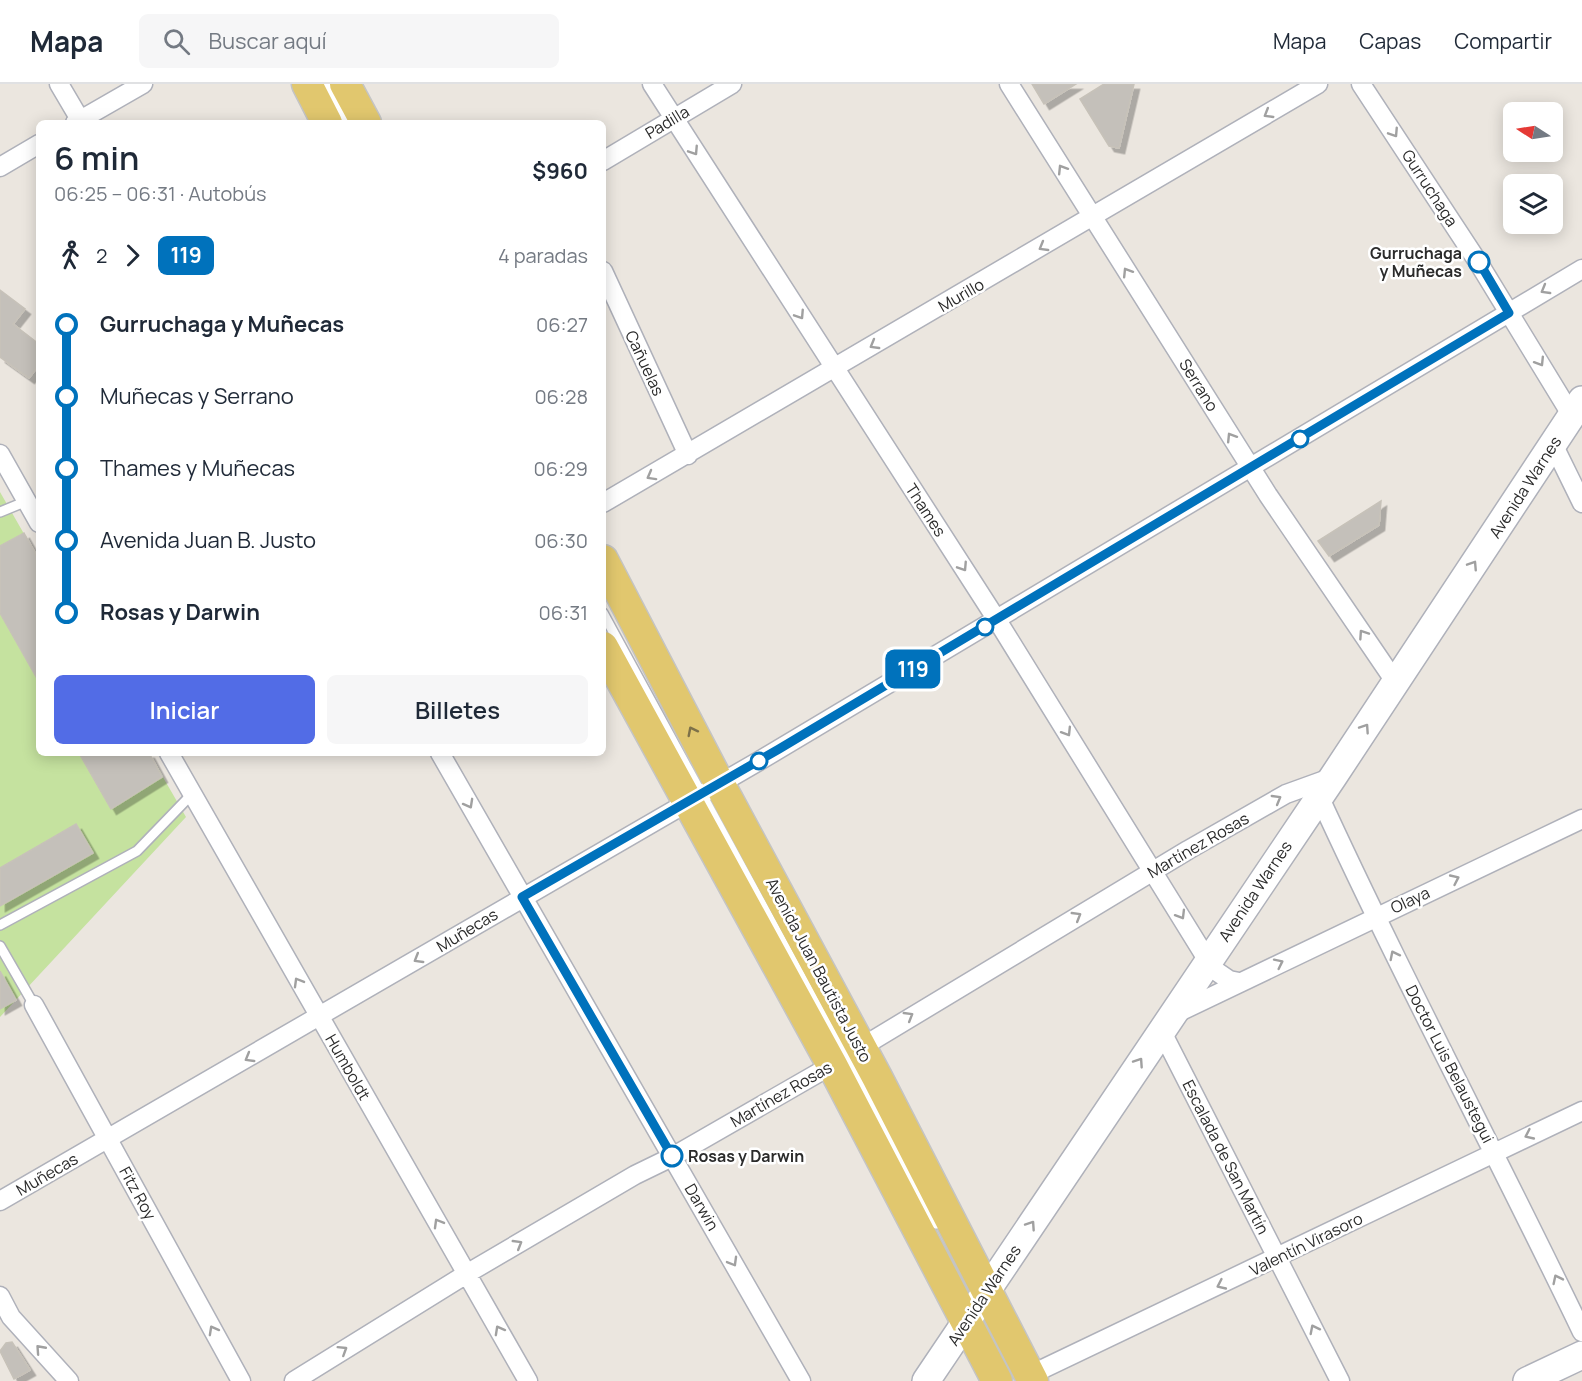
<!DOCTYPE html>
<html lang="es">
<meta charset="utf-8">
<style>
body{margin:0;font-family:Manrope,sans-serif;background:#f6f6f7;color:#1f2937;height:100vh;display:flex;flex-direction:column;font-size:22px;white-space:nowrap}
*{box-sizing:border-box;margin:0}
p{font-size:20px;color:#747a83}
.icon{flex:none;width:33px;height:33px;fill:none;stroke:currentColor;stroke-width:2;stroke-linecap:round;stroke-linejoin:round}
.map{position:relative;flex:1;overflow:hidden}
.sheet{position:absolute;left:36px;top:36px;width:570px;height:636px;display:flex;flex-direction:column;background:#fff;border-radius:9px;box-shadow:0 3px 15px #0003}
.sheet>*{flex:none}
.badge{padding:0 12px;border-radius:9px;font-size:21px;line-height:39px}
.needle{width:39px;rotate:282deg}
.buttons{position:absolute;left:1503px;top:18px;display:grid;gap:12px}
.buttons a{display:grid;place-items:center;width:60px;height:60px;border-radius:9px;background:#fff;box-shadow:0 3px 15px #0003;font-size:30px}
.map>.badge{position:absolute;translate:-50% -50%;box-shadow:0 0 0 3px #fff}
.legs{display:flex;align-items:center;gap:9px;height:66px;padding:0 18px;font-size:20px}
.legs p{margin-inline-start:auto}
.overview{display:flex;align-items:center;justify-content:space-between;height:102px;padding:0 18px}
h1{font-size:33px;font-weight:600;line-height:45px}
.cta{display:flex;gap:12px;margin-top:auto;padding:12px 18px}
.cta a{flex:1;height:69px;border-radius:9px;background:#526ce6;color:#fff;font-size:24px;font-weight:600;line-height:69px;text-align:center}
.cta a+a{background:#f6f6f7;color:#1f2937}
ul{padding:0 18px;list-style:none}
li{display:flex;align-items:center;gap:21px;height:72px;font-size:22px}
li i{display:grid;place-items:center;width:9px;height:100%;margin:0 8px;background:currentColor}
li i::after{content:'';width:15px;height:15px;margin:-8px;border:4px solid;border-radius:50%;background:#fff}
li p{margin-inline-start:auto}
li:first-child i{background:linear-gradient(#0000 50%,currentColor 0)}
li:last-child i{background:linear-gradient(currentColor 50%,#0000 0)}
header{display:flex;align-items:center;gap:36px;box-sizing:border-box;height:84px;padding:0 30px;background:#fff;border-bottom:2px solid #e0e1e3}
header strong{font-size:28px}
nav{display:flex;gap:33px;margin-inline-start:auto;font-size:21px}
.search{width:420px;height:54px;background:#f6f6f7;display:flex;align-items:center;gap:15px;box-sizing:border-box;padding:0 21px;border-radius:9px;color:#747a83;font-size:22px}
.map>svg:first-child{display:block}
.pitch{fill:#c5e29f}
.building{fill:#c4c0ba;stroke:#c7c2b9;stroke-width:1.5;filter:url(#shadow)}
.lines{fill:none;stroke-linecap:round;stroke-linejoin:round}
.service-casing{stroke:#afb1ba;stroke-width:12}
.minor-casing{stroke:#afb1ba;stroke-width:21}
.secondary-casing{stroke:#afb1ba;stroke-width:30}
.primary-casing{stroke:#c4c4c4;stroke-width:33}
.service{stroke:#fff;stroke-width:9}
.minor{stroke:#fff;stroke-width:18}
.secondary{stroke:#fff;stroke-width:27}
.primary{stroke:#e1c76e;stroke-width:30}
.oneway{stroke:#a0a0a0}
.oneway2{stroke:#7d7149}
.line-1-casing{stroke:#fff;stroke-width:14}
.line-1{stroke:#0072bc;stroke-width:9}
.stop-1-dot{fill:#fff;stroke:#0072bc;stroke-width:3}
.labels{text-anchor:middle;stroke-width:5;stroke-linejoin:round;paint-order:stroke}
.street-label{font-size:16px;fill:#2b2b2b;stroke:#fff}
.stop-label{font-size:16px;font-weight:bold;fill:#2b2b2b;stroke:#fff;text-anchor:end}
</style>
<header>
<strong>Mapa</strong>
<div class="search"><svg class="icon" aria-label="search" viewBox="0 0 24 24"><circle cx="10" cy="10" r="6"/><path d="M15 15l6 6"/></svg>Buscar aquí</div>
<nav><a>Mapa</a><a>Capas</a><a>Compartir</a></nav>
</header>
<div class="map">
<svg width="1582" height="1297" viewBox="0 0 1582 1297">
<defs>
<filter id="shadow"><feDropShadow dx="5.5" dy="5.5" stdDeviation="0" flood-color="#0004"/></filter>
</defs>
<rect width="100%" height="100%" fill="#ebe6df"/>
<path class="pitch" d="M0,408L39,476V669H149L186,733L0,933Z"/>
<path class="building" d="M1032,0H1076L1044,20Z
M1104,0H1134L1119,64L1109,62L1080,15Z
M0,206L25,225L13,240L39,260V281L29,294L0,273Z
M1381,417L1379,441L1329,472L1318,457Z
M24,449L39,476V598L0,529V462Z
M79,669H149L162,693L111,725Z
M76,740L93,769L0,822V784Z
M0,887L16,916L0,925Z
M12,1258L30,1286L14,1295L0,1267L6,1259Z"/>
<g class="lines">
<g class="service-casing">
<path id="service" d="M326,0L346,39
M0,428L27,417
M603,529L936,1140
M0,841L137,767L192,710
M0,862L34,921"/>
</g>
<g class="minor-casing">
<path id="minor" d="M59,0L82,39
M652,0L997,536L1213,885L1229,896L1239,898
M1009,0L1268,411L1396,599
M1361,0L1478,178L1572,332
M75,39L143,0
M603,77L732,0
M0,83L39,60
M603,187L688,371
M1553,360L1582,419
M0,370L39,439
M603,419L1318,0
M169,669L528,1297
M440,669L801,1297
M1319,712C1402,893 1496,1069 1582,1248
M34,921L241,1297
M1177,929L1582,735
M1161,946L1340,1297
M0,1117L759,677L1582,185
M0,1212L11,1233L69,1297
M1030,1291L1582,1027
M294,1297L468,1189L635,1091L672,1073L832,981L1188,766L1286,710L1333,693"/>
</g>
<g class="secondary-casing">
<path id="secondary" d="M926,1297L1333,693L1582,316
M1527,1297L1582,1271"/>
</g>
<g class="primary-casing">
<path id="primary" d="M307,0L327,39
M345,0L366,39
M603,476L719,699L877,993L1033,1297
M603,563L832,981L997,1297"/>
</g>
<use href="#service" class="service"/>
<use href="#minor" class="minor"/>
<use href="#secondary" class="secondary"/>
<use href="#primary" class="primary"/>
</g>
<defs><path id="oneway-chevron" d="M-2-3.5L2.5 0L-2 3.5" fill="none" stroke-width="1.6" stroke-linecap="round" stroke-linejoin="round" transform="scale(1.5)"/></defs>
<g class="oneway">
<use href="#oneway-chevron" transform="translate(1268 30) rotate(149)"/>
<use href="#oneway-chevron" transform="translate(1394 49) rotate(57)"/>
<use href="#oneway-chevron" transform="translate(694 67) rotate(57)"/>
<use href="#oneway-chevron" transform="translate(1062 85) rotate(-122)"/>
<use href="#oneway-chevron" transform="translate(1043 163) rotate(150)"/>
<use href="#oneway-chevron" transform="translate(1127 188) rotate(-122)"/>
<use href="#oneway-chevron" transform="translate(1545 206) rotate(150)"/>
<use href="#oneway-chevron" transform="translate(800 231) rotate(57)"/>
<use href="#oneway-chevron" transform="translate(874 261) rotate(150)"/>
<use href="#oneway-chevron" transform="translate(1540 278) rotate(58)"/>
<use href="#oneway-chevron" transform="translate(1231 353) rotate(-122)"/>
<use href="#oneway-chevron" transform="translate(651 392) rotate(151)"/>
<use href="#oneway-chevron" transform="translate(1473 481) rotate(-57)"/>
<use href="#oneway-chevron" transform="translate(963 483) rotate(57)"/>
<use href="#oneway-chevron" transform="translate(1363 550) rotate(-124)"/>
<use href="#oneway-chevron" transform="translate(1365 644) rotate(-56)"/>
<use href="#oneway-chevron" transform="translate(1067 648) rotate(58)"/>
<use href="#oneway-chevron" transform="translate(1277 715) rotate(-30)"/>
<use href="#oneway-chevron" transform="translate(469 720) rotate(61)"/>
<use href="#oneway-chevron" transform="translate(1455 795) rotate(-25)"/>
<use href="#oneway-chevron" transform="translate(1181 831) rotate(59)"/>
<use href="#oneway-chevron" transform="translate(1077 832) rotate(-31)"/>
<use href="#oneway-chevron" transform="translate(1394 871) rotate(-117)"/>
<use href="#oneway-chevron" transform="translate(418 875) rotate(149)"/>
<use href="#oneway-chevron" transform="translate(1279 879) rotate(-26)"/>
<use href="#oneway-chevron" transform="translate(298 898) rotate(-120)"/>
<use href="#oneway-chevron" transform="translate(909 932) rotate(-31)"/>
<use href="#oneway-chevron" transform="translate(249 974) rotate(150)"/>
<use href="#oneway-chevron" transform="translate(1139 978) rotate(-56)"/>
<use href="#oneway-chevron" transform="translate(1529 1051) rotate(155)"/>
<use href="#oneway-chevron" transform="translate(438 1139) rotate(-120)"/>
<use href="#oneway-chevron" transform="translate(1031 1141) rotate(-56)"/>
<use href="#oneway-chevron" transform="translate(518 1160) rotate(-31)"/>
<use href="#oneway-chevron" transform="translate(733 1178) rotate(60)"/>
<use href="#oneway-chevron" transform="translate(1557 1195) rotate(-116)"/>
<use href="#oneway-chevron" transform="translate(1221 1201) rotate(155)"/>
<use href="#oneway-chevron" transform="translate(1314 1245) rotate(-117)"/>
<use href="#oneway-chevron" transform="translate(213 1246) rotate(-119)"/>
<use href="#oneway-chevron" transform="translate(499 1246) rotate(-119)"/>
<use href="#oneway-chevron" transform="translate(40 1265) rotate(-132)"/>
<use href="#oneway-chevron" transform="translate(343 1266) rotate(-32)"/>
</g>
<use class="oneway2" href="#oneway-chevron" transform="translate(692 647) rotate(-117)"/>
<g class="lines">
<g class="line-1-casing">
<path id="line-1" d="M672,1072L522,813L779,665L1509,229L1479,178"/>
</g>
<use href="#line-1" class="line-1"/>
</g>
<g class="stop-1-dot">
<circle cx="1479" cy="178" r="10"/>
<circle cx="1300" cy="355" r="8"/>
<circle cx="985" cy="543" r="8"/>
<circle cx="759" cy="677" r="8"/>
<circle cx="672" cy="1072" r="10"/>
</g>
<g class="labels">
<g class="street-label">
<text transform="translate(667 38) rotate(-31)" y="6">Padilla</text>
<text transform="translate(1430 104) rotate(57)" y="6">Gurruchaga</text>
<text transform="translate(961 211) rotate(-30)" y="6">Murillo</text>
<text transform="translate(645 279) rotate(65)" y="6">Cañuelas</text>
<text transform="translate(1199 301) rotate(58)" y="6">Serrano</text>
<text transform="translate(1525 403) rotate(-57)" y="6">Avenida Warnes</text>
<text transform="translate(926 426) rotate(57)" y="6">Thames</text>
<text transform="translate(1198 761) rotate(-30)" y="6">Martínez Rosas</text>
<text transform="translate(1255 807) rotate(-56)" y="6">Avenida Warnes</text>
<text transform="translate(1410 816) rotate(-25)" y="6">Olaya</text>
<text transform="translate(467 846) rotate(-31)" y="6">Muñecas</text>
<text transform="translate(819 886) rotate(62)" y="6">Avenida Juan Bautista Justo</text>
<text transform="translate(1450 980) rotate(63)" y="6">Doctor Luis Belaustegui</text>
<text transform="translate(348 983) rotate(60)" y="6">Humboldt</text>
<text transform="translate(781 1010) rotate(-30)" y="6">Martínez Rosas</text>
<text transform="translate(1226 1073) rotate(63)" y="6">Escalada de San Martín</text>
<text transform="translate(47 1090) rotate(-30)" y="6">Muñecas</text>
<text transform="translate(138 1109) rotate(61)" y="6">Fitz Roy</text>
<text transform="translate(702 1123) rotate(60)" y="6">Darwin</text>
<text transform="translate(1306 1160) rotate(-26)" y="6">Valentín Virasoro</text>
<text transform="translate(984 1211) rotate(-56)" y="6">Avenida Warnes</text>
</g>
<g class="stop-label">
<text x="1462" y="175">Gurruchaga<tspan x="1462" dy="18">y Muñecas</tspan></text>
<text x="688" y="1078" text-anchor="start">Rosas y Darwin</text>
</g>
</g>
</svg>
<div class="buttons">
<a><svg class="needle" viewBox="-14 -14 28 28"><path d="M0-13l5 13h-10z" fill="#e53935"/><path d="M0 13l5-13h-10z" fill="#747a83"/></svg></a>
<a><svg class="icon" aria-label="layers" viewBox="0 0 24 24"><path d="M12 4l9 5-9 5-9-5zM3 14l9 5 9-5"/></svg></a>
</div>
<b class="badge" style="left:913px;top:585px;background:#0072bc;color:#fff">119</b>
<section class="sheet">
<div class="overview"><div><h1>6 min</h1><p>06:25 – 06:31 · Autobús</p></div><b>$960</b></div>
<div class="legs"><svg class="icon" aria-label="walk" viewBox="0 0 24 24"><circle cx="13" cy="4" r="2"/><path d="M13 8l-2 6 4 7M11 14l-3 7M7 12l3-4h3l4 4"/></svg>2<svg class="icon" aria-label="forward" viewBox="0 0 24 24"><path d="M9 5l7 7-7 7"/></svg><b class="badge" style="background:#0072bc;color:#fff">119</b><p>4 paradas</p></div>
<ul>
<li><i style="color:#0072bc"></i><b>Gurruchaga y Muñecas</b><p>06:27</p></li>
<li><i style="color:#0072bc"></i><span>Muñecas y Serrano</span><p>06:28</p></li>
<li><i style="color:#0072bc"></i><span>Thames y Muñecas</span><p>06:29</p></li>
<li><i style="color:#0072bc"></i><span>Avenida Juan B. Justo</span><p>06:30</p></li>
<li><i style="color:#0072bc"></i><b>Rosas y Darwin</b><p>06:31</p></li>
</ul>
<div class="cta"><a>Iniciar</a><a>Billetes</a></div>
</section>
</div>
